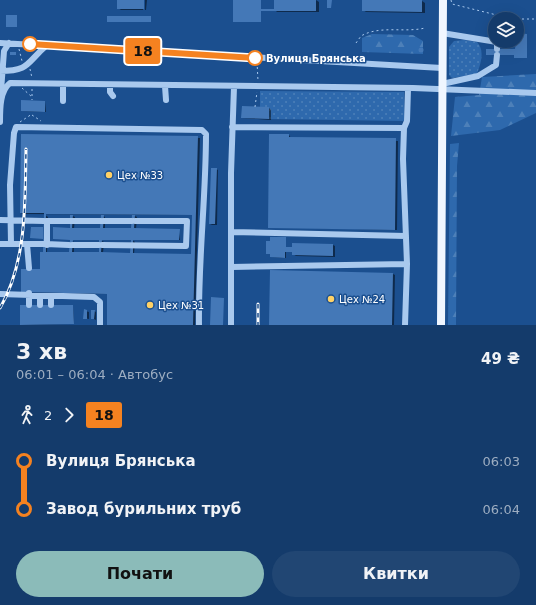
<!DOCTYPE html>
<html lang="uk">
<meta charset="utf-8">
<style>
body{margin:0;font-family:"DejaVu Sans",sans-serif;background:#214673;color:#f1f3f6;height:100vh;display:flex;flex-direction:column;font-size:15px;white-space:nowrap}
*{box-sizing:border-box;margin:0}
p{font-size:13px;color:#9dadc1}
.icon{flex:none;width:22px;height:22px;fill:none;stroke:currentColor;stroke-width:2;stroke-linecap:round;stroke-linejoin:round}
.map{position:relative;height:325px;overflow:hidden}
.side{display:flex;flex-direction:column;background:#143b6b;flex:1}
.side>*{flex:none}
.badge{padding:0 8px;border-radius:3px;font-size:14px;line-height:26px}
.controls{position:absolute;left:488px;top:12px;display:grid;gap:8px}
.controls a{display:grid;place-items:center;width:36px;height:36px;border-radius:50%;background:#143b6b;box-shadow:0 4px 16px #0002,0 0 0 1px #33557e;font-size:20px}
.map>.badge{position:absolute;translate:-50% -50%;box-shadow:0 0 0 2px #fff}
.legs{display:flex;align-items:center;gap:6px;height:44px;padding:0 16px;font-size:13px}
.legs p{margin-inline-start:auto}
.summary{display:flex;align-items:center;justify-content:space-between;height:68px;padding:0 16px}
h1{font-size:22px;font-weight:600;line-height:30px}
.primary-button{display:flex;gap:8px;margin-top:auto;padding:8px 16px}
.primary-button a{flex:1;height:46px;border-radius:24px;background:#8bbbb9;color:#111;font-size:16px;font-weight:600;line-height:46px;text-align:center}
.primary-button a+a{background:#214673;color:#f1f3f6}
ul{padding:0 16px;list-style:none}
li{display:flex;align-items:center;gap:14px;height:48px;font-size:15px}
li i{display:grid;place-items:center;width:6px;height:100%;margin:0 5px;background:currentColor}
li i::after{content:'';width:10px;height:10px;margin:-5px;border:3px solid;border-radius:50%;background:#143b6b}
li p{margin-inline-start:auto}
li:first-child i{background:linear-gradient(#0000 50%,currentColor 0)}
li:last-child i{background:linear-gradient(currentColor 50%,#0000 0)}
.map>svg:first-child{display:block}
.grass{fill:url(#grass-dots)}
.forest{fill:url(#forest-firs)}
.shadow{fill:#0007}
.building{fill:#4478b7;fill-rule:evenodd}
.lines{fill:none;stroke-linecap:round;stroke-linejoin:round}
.path{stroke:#a9c9ee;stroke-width:1;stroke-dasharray:2 3;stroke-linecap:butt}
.minor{stroke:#a9c9ee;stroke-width:6}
.major{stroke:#f0f6ff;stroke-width:8}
.rail-casing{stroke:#fff;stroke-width:3}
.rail{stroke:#1b4f8f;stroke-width:1.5;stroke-dasharray:4.5;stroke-linecap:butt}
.line-1-casing{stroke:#fff;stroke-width:9}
.line-1{stroke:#f58220;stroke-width:6}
.stop-1-dot{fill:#fff;stroke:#f58220;stroke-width:2}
.poi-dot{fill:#ffd166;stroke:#1b4f8f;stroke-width:1.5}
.labels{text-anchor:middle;stroke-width:3;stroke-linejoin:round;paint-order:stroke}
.stop-label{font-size:10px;font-weight:bold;fill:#fff;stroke:#1b4f8f;text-anchor:start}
.poi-label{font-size:10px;fill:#fff;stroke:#1b4f8f;text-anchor:start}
</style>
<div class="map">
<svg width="536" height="325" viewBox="0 0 536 325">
<defs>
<pattern id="grass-dots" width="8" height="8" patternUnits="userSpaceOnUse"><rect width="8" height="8" fill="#2e69ad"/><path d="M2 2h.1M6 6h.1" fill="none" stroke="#4d80b9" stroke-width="1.8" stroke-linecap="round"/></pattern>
<pattern id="forest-firs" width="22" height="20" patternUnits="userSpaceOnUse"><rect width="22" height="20" fill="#2e69ad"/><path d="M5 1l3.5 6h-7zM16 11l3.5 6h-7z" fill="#4d80b9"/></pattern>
</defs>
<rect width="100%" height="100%" fill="#1b4f8f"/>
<path class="grass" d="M464,40L477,42C485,51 481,63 477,74L452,78L449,75V47L454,41Z
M260,91L404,92V121L269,119V107H260Z"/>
<path class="forest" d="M372,34L413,35L423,41V54L362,52V38Z
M536,74V113L500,130L451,136L455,97L479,95L482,77Z
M459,143L457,166L456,325H448L450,144Z"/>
<path class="shadow" d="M118,0H143V10H121L118,8Z
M145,0H147L146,10H145Z
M260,0L261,22H234Z
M284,0H316L319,2V12H277L275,10Z
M363,1H422L425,3V13L366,12L363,10Z
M45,102L46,112L22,111Z
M269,108L271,110V120L242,118Z
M289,135L291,138L398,141L397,230L269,227Z
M22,136L200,138L195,325H108V294L24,292L41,270L44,253L45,215L48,217L47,253H70L71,240L74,242V253H100V240L104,242L103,253L131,254L132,240L135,242L134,254L192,255L193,215L23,214L21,213Z
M216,169L218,170L217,225H212L210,224Z
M71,215L75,217L74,229H104L101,227L102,215L105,217V229H136L133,227V215L137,217L136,229L179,230L180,240L54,239L74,229L71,227Z
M286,238V248L333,245L335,246V257L296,256L293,254V251H286V258L272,257L271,254L267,253Z
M271,271L393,274L395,275L394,325H270Z
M21,306H73L74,324L21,325Z
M85,311L89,312V319L84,318Z
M94,311L96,312V320L92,318Z"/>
<path class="building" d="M117,0H144V9H117Z
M233,0H261V9H274V0H316V11H261V22H233Z
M327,0H332L331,8H327Z
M362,0H422V12L362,11Z
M6,15H17V27H6Z
M107,16H151V22H107Z
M517,33L527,34V58H514V55H486V49H515Z
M418.5 50a2.5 2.5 0 1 1 5 0a2.5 2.5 0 1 1-5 0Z
M10,52H16V55H10Z
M21,100L45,101V112L21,111Z
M242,106L269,107V119L241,118Z
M21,134L198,136L193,325H107V294L21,292V269H40V252H43L44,213H20ZM46,214L192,215L191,254L133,253V240H179L180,229L134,228L135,215H132L131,228H103L104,215H101L100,228H72L73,215H70V228L53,227V239L70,240L69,252H46ZM73,240H99V252H72ZM102,240H131L130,253L101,252Z
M269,134H289V137L396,138L395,230L268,228Z
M211,168H217L215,224H209Z
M31,227H43V239L30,238Z
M270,237H286V247H292V243L333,244V256L292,255V252H285V258L270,257V254H266V241H270Z
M270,270L393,273L392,325H269Z
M211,297L224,298L223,325H210Z
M20,305H73L74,324L20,325Z
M84,309L87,310V319H83Z
M91,310H95L94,319H91Z"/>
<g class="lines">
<path class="path" d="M451,0L452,4L513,19
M517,19H536
M356,43L361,36C380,25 404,33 425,28
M19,49L22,61
M257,62L258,81
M30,69L32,78
M22,88L32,97
M32,89V100
M255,107L257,92
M32,115L41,121
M20,122L32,114"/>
<path class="minor" d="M442,33L497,42V49
M0,43L442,68
M0,71C30,71 26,63 47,45
M63,84V101
M442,84L478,76L496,65L497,55
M110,85V92L113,96
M165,86L166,100
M1,91L4,51L9,43
M0,122C0,108 0,91 10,83L413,88L536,93
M232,127L404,128
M0,220L44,221
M46,221H101
M103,221H132
M231,232L406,236
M0,244H44
M11,244L10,185L14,133L16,127L202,130L206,134C206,198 198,261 199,325
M27,244L29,268
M46,244L69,245
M47,245V221
M72,245H99
M102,245L186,246L187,221H135
M232,267L407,264
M29,293V305
M0,294L94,297L100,302V325
M51,296V305
M40,305V296
M231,325V173L234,87
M405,325L407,264L403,159L404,128L407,121L408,89"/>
<path class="major" d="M441,325L443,0"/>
<g class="rail-casing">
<path id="rail" d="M258,304V325
M0,308C27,262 25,202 26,149"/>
</g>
<use href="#rail" class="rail"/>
</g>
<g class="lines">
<g class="line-1-casing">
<path id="line-1" d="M30,44L255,58"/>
</g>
<use href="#line-1" class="line-1"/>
</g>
<g class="stop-1-dot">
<circle cx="30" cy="44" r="7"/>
<circle cx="255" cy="58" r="7"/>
</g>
<g class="poi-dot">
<circle cx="109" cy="175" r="4"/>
<circle cx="331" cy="299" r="4"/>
<circle cx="150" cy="305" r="4"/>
</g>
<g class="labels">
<g class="stop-label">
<text x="266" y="62">Вулиця Брянська</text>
</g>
<g class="poi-label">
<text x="117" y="179">Цех №33</text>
<text x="339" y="303">Цех №24</text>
<text x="158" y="309">Цех №31</text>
</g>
</g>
</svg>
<div class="controls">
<a><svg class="icon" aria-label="layers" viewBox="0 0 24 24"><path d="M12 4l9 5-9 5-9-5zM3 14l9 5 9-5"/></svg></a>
</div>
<b class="badge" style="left:143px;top:51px;background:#f58220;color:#111">18</b>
</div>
<section class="side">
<div class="summary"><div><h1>3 хв</h1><p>06:01 – 06:04 · Автобус</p></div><b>49 ₴</b></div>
<div class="legs"><svg class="icon" aria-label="walk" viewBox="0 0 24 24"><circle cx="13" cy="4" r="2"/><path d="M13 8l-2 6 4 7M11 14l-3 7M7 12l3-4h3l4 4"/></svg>2<svg class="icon" aria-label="forward" viewBox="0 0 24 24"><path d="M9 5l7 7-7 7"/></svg><b class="badge" style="background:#f58220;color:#111">18</b></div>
<ul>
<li><i style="color:#f58220"></i><b>Вулиця Брянська</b><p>06:03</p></li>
<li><i style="color:#f58220"></i><b>Завод бурильних труб</b><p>06:04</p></li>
</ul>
<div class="primary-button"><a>Почати</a><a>Квитки</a></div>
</section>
